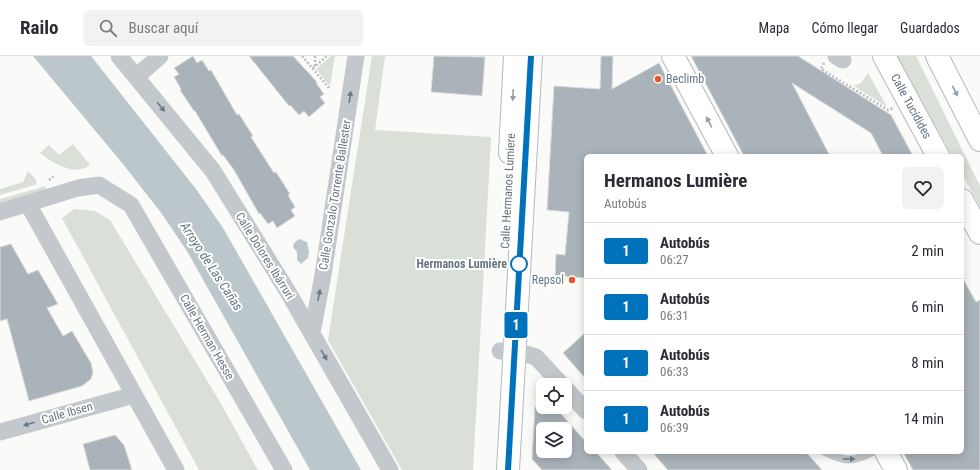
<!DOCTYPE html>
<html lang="es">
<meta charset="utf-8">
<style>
body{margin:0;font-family:"Roboto Condensed",sans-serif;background:#f2f2f3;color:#2b2b33;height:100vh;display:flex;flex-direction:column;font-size:15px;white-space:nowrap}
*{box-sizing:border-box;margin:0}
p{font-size:13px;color:#7c7c81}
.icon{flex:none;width:22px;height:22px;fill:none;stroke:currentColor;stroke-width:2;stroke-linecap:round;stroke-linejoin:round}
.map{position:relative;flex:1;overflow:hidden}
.panel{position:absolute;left:584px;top:98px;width:380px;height:300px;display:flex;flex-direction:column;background:#fff;border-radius:6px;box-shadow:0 2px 10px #0003}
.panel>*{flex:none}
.badge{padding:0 8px;border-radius:3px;font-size:14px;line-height:26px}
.tools{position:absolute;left:536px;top:322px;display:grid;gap:8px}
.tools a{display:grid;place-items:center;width:36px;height:36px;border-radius:6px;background:#fff;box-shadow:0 2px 10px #0003;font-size:20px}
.map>.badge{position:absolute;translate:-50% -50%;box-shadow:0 0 0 2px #fff}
.round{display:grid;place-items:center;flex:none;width:42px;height:42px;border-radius:6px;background:#f2f2f3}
.overview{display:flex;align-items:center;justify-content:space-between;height:68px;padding:0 20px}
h1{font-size:19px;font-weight:700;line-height:30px}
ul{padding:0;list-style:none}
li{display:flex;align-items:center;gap:12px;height:56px;padding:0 20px;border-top:1px solid #e1e1e2}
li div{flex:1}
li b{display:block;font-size:15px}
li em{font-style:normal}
li .badge{min-width:44px;font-weight:700;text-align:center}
header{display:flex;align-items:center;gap:24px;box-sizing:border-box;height:56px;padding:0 20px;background:#fff;border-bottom:1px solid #e1e1e2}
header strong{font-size:19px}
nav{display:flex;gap:22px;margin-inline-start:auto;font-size:14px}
.search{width:280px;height:36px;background:#f2f2f3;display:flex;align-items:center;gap:10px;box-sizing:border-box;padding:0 14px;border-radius:6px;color:#7c7c81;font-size:15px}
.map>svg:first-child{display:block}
.green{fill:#dadfd7}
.water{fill:#bbc7cb}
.building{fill:#aab3b9;stroke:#dcdcda;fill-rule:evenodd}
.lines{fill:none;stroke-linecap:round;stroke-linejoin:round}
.secondary-casing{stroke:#b3babf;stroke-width:24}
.highway-casing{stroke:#b4b9bd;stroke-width:24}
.path{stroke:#bbbfc2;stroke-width:2.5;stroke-dasharray:2 2;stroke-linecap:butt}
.lane{stroke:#c3c8cc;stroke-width:8}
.street{stroke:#c3c8cc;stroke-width:17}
.secondary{stroke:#fff;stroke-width:22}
.highway{stroke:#fff;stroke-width:22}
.oneway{fill:#939fa8}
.oneway2{fill:#6a7a87}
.line-casing{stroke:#fff;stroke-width:9}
.line{stroke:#0072bc;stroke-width:6}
.poi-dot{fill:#e4572e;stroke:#fff;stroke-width:1.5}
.stop-dot{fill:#fff;stroke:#0072bc;stroke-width:2}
.labels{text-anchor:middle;stroke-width:4;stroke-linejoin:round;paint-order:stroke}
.poi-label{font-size:12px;fill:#657683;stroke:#fff;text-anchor:start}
.street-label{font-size:12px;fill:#657683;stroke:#fff}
.stop-label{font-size:12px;font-weight:bold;fill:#657683;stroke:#fff;text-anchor:end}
.water-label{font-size:13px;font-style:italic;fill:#60757c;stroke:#fff}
</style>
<header>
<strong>Railo</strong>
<div class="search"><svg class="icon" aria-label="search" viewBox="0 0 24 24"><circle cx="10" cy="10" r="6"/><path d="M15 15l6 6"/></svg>Buscar aquí</div>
<nav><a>Mapa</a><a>Cómo llegar</a><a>Guardados</a></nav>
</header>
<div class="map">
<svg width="980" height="414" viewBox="0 0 980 414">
<rect width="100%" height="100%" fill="#fafaf8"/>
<path class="green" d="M331,0H335L330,30L316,13Z
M372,0H385L375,74L491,81L473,414H402L328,284Z
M897,0H916L980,130V151L962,118V100H952Z
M868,17L887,51L854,30L861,27Z
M73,88L90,109C75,121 53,107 40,97L49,89L59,99Z
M28,115L37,125L35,129L0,139V133L23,126Z
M46,130L44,136L0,148V143Z
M74,153L95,155L110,164L220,346L258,414H199L62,162Z"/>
<path class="water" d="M33,0H91L196,133L223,172L361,414H310L187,195L162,158L123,108Z
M299,183L307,186L309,196L308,202L301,208L297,204V196L293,191L294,187Z"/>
<path class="building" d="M193,0L197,7L202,4L209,15L211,14L237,59L239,58L253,80L251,81L267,106L274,117L276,116L290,138L288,139L295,151L291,154L295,160L277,172L273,165L268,168L260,157L259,158L234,114L223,99L222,100L195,55H194L180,34L181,33L174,21L179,18L174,12Z
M249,0H293L317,26L316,27L324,38L320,41L325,47L309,61L304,55L299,59L290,49L289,50Z
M434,0L485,1L482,40L431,36Z
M601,0H613L612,33L659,7L708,100H586V222L555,220L556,198L565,199L569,156L547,154L554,30L600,33Z
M691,0H798L891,59L913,100H883L871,77L792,27L830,100H744Z
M11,188L28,218L38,214L58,248L47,252L63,280L72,275L91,307L93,316L91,323L82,330L29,345L7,263L0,265V191Z
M962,221L976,246L980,244V414H913L903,396H962Z
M586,276V323L563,297Z
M535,351H555L586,386V396H596L612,414H542L532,403ZM543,373H565V395H543Z
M115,379L124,389L132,414H90L83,388Z
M652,396H806L822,414H668Z"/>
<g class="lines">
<g class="secondary-casing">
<g id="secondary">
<path d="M673,0L727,100"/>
<path id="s1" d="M884,0L938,100"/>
<path d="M510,97L515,0"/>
<path d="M962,144L980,177"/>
<path d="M886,396L896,414"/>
<path d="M508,414L531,0"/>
</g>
</g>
<g class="highway-casing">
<path id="highway" d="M937,0L980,84"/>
</g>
<path class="path" d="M302,0L330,33
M824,7L821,13L888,54L893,52
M315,10V0
M313,12L327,0
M49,124L54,120"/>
<path class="lane" d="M825,396C845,406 853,406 873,396"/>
<path class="street" d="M119,0L213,115L288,236L390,414
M836,0L843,4
M136,21L160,0
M28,148L176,414
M0,156L78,132L99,129L131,149L284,414
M312,277L323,219L356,0
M500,295H515L536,301L562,329
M565,332L586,355
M0,376L134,339
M623,396L639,414"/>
<use href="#secondary" class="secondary"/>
<use href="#highway" class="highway"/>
</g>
<defs><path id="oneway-solid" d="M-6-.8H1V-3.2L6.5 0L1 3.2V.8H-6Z"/></defs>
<g class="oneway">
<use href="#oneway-solid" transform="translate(955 35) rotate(63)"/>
<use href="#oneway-solid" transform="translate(513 39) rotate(93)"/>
<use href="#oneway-solid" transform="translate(709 66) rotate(-118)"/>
</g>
<g class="oneway2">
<use href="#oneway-solid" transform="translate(350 41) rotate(-82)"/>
<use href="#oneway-solid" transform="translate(161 51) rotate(51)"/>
<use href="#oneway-solid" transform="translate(319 239) rotate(-79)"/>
<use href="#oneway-solid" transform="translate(324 299) rotate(60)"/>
<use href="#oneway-solid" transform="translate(29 368) rotate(164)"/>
<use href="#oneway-solid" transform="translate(849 403)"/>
</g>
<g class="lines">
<g class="line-casing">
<path id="line" d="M508,414L531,0"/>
</g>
<use href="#line" class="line"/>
</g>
<g class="poi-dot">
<circle cx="658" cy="23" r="4"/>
<circle cx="572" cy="224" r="4"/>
</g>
<circle class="stop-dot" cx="519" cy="208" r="8"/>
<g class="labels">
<g class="poi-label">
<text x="666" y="27">Beclimb</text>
<text x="564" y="228" text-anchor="end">Repsol</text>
</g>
<g class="street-label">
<text dy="4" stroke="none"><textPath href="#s1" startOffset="57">Calle Tucídides</textPath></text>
<text transform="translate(508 135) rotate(-87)" y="4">Calle Hermanos Lumiere</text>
<text transform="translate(335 139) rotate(-81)" y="4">Calle Gonzalo Torrente Ballester</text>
<text transform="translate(265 200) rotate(58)" y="4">Calle Dolores Ibárruri</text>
<text transform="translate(207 281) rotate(60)" y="4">Calle Herman Hesse</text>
<text transform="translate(67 357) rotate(-16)" y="4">Calle Ibsen</text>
</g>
<g class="stop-label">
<text x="507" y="212">Hermanos Lumière</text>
</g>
<g class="water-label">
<text transform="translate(212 210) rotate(57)" y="5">Arroyo de Las Cañas</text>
</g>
</g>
</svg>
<div class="tools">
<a><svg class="icon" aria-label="locate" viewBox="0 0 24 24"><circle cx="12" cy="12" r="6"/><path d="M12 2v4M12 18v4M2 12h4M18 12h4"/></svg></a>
<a><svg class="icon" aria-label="layers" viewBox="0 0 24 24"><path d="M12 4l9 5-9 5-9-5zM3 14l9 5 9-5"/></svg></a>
</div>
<b class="badge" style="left:516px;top:269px;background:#0072bc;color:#fff">1</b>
<section class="panel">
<div class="overview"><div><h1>Hermanos Lumière</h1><p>Autobús</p></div><a class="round"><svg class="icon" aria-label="heart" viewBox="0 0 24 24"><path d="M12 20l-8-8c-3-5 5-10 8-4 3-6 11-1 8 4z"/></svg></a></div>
<ul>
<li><span class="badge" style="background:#0072bc;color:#fff">1</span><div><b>Autobús</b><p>06:27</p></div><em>2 min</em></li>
<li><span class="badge" style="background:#0072bc;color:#fff">1</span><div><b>Autobús</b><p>06:31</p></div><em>6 min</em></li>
<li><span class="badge" style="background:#0072bc;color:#fff">1</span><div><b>Autobús</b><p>06:33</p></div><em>8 min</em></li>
<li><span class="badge" style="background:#0072bc;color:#fff">1</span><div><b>Autobús</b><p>06:39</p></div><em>14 min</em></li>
</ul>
</section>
</div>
